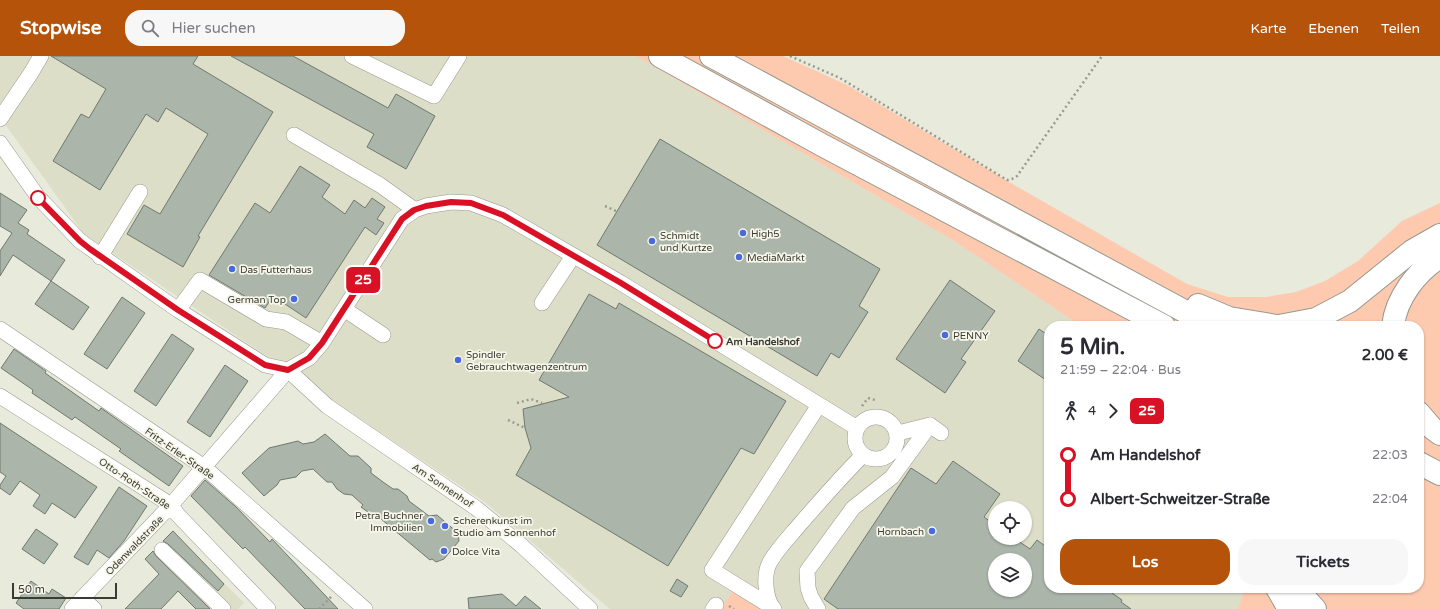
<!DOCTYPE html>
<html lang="de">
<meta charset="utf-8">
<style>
body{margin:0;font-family:"Varela Round",sans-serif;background:#f7f7f7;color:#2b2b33;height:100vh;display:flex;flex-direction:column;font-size:15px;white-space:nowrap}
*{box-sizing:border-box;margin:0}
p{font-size:13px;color:#7c7c81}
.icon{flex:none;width:22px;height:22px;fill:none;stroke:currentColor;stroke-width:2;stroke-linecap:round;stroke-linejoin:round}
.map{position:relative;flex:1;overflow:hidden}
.sheet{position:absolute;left:1044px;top:265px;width:380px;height:272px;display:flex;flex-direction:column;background:#fff;border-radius:16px;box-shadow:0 1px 3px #0004}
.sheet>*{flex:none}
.badge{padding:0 8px;border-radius:6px;font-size:14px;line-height:26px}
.fabs{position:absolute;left:988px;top:445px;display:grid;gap:8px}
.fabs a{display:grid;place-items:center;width:44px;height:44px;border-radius:50%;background:#fff;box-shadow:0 1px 3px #0004;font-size:20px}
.scale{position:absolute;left:12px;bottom:10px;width:105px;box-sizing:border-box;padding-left:4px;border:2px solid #3a3b35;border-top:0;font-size:11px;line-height:14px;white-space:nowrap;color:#3a3b35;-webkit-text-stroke:3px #f6f7e8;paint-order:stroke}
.map>.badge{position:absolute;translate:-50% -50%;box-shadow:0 0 0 2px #fff}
.legs{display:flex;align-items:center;gap:6px;height:44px;padding:0 16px;font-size:13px}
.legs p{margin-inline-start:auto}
.head{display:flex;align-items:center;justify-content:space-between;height:68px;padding:0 16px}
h1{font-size:22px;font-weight:800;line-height:30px}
.cta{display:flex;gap:8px;margin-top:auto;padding:8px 16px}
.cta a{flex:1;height:46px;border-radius:16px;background:#b45309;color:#fff;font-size:16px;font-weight:800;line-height:46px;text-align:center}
.cta a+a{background:#f7f7f7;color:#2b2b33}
ul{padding:0 16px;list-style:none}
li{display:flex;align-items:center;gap:14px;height:44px;font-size:15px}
li i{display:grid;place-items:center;width:6px;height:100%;margin:0 5px;background:currentColor}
li i::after{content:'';width:10px;height:10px;margin:-5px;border:3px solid;border-radius:50%;background:#fff}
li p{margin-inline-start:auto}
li:first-child i{background:linear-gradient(#0000 50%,currentColor 0)}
li:last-child i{background:linear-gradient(currentColor 50%,#0000 0)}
header{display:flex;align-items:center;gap:24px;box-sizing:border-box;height:56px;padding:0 20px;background:#b45309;color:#fff}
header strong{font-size:19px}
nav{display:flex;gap:22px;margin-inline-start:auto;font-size:14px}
.search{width:280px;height:36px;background:#f7f7f7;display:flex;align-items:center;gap:10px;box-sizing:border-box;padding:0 14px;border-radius:16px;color:#7c7c81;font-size:15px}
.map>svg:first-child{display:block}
.built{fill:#dcdec8;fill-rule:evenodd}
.green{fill:#fdc9af}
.building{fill:#abb5aa;stroke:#70796f;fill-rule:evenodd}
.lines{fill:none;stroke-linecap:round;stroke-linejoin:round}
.minor-casing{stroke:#98998c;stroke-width:16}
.highway-casing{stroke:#98998c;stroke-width:24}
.path{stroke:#999b90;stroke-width:2.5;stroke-dasharray:2 3;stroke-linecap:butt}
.minor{stroke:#fff;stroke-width:15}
.highway{stroke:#fff;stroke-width:22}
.line-1-casing{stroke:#fff;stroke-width:9}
.line-1{stroke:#d91125;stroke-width:6}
.stop-1-dot{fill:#fff;stroke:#d91125;stroke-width:2}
.poi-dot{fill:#4969dd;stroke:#f6f7e8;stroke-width:1.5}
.labels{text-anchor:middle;stroke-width:3.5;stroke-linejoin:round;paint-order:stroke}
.poi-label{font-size:10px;fill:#3a3b35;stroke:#f6f7e8;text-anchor:start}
.stop-label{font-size:10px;font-weight:bold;fill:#3a3b35;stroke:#f6f7e8;text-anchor:start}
.street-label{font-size:10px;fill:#3a3b35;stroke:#f6f7e8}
</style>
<header>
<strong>Stopwise</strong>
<div class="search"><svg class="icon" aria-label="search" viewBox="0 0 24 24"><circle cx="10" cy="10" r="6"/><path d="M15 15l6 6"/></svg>Hier suchen</div>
<nav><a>Karte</a><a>Ebenen</a><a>Teilen</a></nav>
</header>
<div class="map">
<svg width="1440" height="553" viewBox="0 0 1440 553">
<rect width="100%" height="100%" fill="#e8eadb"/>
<path class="built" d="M0,0H636L954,185L1081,270H1049V532H1245L1238,553H774L737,530L721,553H610L486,447L84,178L0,61ZM995,452H1025V482H995ZM995,504H1025V534H995Z
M172,475L244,547L238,553H195L145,503Z"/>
<path class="green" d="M636,0H783L847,29L1016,130L1187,228L1228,241H1266L1296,236L1325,225L1358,205L1402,165L1440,147V553H1238L1245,532H1419V270H1081L954,185Z
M737,529L774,553H721Z"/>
<path class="building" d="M51,0H198L193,8L273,56L198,180L200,181L183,211L127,178L144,149L160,158L208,78L166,52L158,66L146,58L100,134L53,105L81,58L89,62L106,33Z
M231,0H293L388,52L396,38L435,60L406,113L367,91L374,78Z
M660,83L880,213L859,250L868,256L839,302L831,297L817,320L597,189Z
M300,110L330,129L322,141L345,158L354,144L365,152L372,142L385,151L377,163L384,167L376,179L365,171L306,262L273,240L265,252L209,219L255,147L270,157Z
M0,137L27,154L18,167L29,174L27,178L65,204L51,225L13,199L0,220V195L12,177L0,170Z
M950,224L995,255L961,303L966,306L945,337L896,303Z
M51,225L89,251L73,274L35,248Z
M589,238L616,253L619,247L786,345L754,398L741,392L668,510L516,419L531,392L525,372L523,353L569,341L539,324Z
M122,241L145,257L107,313L84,298Z
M1039,273L1049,280V326L1018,305Z
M172,278L194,293L156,350L134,335Z
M14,293L46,315L45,317L99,355L101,352L183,410L169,430L119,395L121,393L75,361L72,364L32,337L33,334L1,312Z
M225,309L248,325L210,381L187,366Z
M0,367L97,431L75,462L52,447L45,458L33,450L40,439L20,425L10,439L0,432V429L6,420L0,416Z
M325,378L350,400H358L371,412V417L383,426L393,433H398L407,440L409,445L429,460L437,459L458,477L459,485L444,503L436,506L432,503L430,504L375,458L372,459L361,451L363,449L352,439L344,438L337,433L332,426H327L313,413L302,415L296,421L280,424L277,429L264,440L242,417L269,392L298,385L303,388L314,386Z
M953,405L1000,438L984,461L995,469V482H1014L1030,493L1037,484L1049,493V532H1105L1122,544L1121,546L1131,553H838L824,543L911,412L936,428ZM995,504H1025V534H995Z
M205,424L236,451L270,486L272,483L338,553H305L245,491L243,493L191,440Z
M119,431L147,450L124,485L109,502L97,494L88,509L74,501Z
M36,473L58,488L44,508L22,493Z
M173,475L224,528L218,535L168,488L163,485Z
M153,495L156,500L210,553H196L178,535L161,553H125L159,518L145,503Z
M677,523L688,530L681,541L670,535Z
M31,525L49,538L52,533L66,542L59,553H24L16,547Z
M502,538L516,550L525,540L541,553H469L468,542Z"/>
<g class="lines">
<g class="minor-casing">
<path id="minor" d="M352,0L434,40L459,0
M0,63L31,17L41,0
M294,79L380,129L415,154
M0,87L38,141L80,185L178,254L265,309L288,314
M100,201L140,136
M542,247L573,200
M344,253L383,279
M178,254L200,224L266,263L286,266L322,287
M0,273L204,411L365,553
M288,314L327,350L476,452L521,489L590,553
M0,340L171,449L177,458L268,553
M855 382a21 21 0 1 1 42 0a21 21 0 1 1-42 0Z
M898,377L930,369L941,377
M162,494L223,553
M82,542L94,553
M772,551L712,514L819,349
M72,553L171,449L288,314L309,302L322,287L402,163L415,154L426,150L451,146L471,147L503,159L621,227L857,372
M713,553L716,549
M774,553C765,543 763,518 770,506C778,492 790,480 801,467C821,444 841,421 863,399
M818,553L811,541L808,532L807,515L853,452L892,421L930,369"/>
</g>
<g class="highway-casing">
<path id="highway" d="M660,0L822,89L1164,270
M711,0L1212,270
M1198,249L1229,262L1277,270
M1279,270L1316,263L1350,245L1412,195L1440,179
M1393,270C1396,242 1417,215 1440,201
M1419,357L1432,372L1440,378
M1419,407L1440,418
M1277,532L1289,553
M1299,532L1304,541L1315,553"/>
</g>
<path class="path" d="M790,0L840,22L1007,124L1012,123L1017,120L1102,0
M605,150L618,156
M517,347L531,343L542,347
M862,350L868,342L875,344
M508,364L525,372
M729,550L734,553
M319,553L332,540"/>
<use href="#minor" class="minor"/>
<use href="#highway" class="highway"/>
</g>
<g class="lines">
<g class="line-1-casing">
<path id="line-1" d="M38,142L80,185L90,193L178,254L265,309L288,314L309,302L322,287L402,163L414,154L426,150L451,146L471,147L503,159L621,227L715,285"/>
</g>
<use href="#line-1" class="line-1"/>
</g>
<g class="stop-1-dot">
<circle cx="38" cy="142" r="7"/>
<circle cx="715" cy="285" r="7"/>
</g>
<g class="poi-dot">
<circle cx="743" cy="177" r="4"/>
<circle cx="652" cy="185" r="4"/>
<circle cx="739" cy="201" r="4"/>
<circle cx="232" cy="213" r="4"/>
<circle cx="294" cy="243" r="4"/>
<circle cx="945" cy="279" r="4"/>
<circle cx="458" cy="304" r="4"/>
<circle cx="431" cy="465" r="4"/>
<circle cx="445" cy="470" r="4"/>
<circle cx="932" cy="475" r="4"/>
<circle cx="444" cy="495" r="4"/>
</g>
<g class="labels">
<g class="poi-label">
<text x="751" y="181">High5</text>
<text x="660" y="183">Schmidt<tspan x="660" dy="12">und Kurtze</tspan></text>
<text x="747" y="205">MediaMarkt</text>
<text x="240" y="217">Das Futterhaus</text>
<text x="286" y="247" text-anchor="end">German Top</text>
<text x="953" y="283">PENNY</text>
<text x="466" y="302">Spindler<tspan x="466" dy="12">Gebrauchtwagenzentrum</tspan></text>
<text x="423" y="463" text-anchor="end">Petra Buchner<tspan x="423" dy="12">Immobilien</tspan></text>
<text x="453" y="468">Scherenkunst im<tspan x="453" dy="12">Studio am Sonnenhof</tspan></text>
<text x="924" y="479" text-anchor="end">Hornbach</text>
<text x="452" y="499">Dolce Vita</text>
</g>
<g class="stop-label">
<text x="726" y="289">Am Handelshof</text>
</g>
<g class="street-label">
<text transform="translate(180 397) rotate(35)" y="4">Fritz-Erler-Straße</text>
<text transform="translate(135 427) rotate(34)" y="4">Otto-Roth-Straße</text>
<text transform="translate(443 429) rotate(34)" y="4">Am Sonnenhof</text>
<text transform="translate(134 489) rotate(-46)" y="4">Odenwaldstraße</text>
</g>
</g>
</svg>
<div class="fabs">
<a><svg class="icon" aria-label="locate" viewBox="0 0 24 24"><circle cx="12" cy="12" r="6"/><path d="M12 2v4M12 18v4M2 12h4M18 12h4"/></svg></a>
<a><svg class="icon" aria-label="layers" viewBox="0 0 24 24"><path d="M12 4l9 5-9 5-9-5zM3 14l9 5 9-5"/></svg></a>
</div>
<div class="scale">50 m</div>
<b class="badge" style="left:363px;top:224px;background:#d91125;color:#fff">25</b>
<section class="sheet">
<div class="head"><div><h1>5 Min.</h1><p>21:59 – 22:04 · Bus</p></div><b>2.00 €</b></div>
<div class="legs"><svg class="icon" aria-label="walk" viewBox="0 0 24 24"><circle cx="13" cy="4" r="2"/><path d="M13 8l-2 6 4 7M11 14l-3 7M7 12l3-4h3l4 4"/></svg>4<svg class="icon" aria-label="forward" viewBox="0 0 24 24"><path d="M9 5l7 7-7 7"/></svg><b class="badge" style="background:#d91125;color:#fff">25</b></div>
<ul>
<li><i style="color:#d91125"></i><b>Am Handelshof</b><p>22:03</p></li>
<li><i style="color:#d91125"></i><b>Albert-Schweitzer-Straße</b><p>22:04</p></li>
</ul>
<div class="cta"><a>Los</a><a>Tickets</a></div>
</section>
</div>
